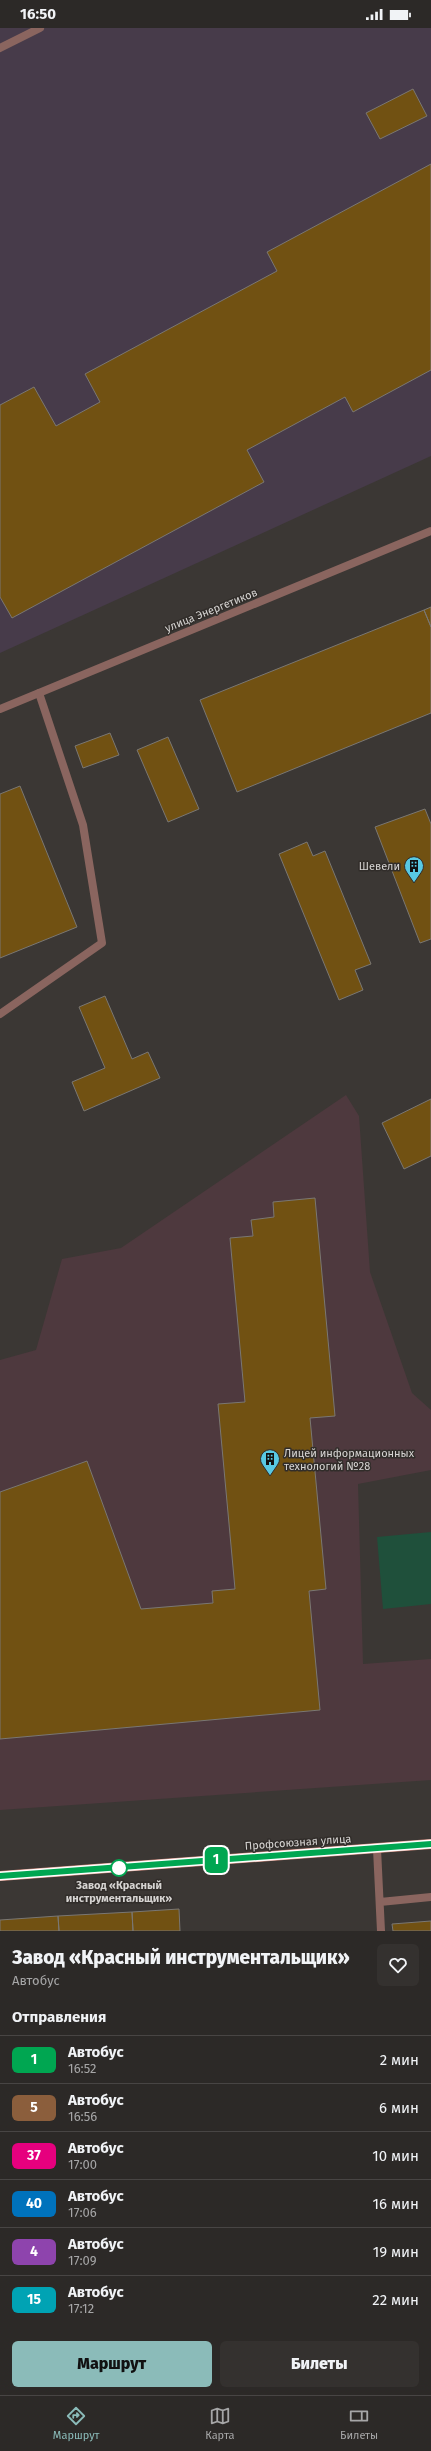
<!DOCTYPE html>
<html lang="ru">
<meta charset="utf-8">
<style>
body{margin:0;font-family:"Fira Sans",sans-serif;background:#34312f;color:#f1f3f6;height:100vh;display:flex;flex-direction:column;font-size:15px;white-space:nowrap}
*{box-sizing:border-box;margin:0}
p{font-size:13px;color:#a6a6a7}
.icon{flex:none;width:22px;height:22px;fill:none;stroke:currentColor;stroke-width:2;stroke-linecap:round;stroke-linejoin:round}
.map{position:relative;height:1903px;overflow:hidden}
.drawer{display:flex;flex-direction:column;background:#2c2927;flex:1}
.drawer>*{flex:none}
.badge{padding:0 8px;border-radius:6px;font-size:14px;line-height:26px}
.map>.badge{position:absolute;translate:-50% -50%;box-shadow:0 0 0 2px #fff}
h2{padding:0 12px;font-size:15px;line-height:36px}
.round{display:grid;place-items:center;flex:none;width:42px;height:42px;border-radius:6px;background:#34312f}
.summary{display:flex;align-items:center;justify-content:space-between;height:68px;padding:0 12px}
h1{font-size:19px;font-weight:800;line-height:30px}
.button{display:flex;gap:8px;margin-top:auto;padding:8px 12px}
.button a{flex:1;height:46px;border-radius:6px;background:#8bbbb9;color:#111;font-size:16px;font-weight:800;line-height:46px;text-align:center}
.button a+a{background:#34312f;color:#f1f3f6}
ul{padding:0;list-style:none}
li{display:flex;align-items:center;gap:12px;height:48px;padding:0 12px;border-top:1px solid #484544}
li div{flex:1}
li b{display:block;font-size:15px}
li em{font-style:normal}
li .badge{min-width:44px;font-weight:700;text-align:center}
.status{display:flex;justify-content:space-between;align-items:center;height:28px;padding:0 20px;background:#2c2927;direction:ltr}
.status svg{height:11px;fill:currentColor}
.menu{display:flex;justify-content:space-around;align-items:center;height:56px;border-top:1px solid #484544;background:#2c2927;font-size:11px;color:#a6a6a7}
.menu a{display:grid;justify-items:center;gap:2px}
.menu .on{color:#8bbbb9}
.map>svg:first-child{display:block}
.industrial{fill:#473b4a}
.education{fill:#4e393e}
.green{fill:#1f503b}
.building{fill:#715112;stroke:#7a7773}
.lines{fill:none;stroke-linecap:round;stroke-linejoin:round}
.lane{stroke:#8a655f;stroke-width:8}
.street{stroke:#8a655f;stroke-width:8}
.primary{stroke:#d99083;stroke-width:10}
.line-casing{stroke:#fff;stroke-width:9}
.line{stroke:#00a651;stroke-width:6}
.stop-dot{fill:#fff;stroke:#00a651;stroke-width:2}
.labels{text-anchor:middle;stroke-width:3;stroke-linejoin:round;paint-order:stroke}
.street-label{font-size:11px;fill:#d6d4d2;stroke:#312d2a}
.poi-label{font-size:11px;fill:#d6d4d2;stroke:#312d2a;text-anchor:end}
.stop-label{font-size:11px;font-weight:bold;fill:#d6d4d2;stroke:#312d2a}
</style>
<div class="status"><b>16:50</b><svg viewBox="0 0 49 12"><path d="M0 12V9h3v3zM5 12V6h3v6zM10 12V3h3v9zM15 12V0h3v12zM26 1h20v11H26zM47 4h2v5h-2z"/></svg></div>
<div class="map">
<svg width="431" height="1903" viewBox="0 0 431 1903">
<rect width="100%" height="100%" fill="#3b3734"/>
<path class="industrial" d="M0,0H431V428L0,625Z"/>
<path class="education" d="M346,1067L359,1088L370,1244L412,1365L431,1382V1442L358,1456L363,1636L431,1631V1752L0,1782V1332L36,1322L62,1231L121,1220Z"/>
<path class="green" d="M431,1504V1576L383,1581L377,1509Z"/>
<path class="building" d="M413,61L427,88L380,111L366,85Z
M431,136V342L353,384L345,369L247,422L264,454L12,590L0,569V377L34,359L56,398L100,374L85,346L277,243L267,224Z
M431,579V599L424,582Z
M424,582L431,599V685L237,764L200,672Z
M110,705L119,727L83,740L75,718Z
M168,709L199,781L168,794L137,722Z
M20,758L77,899L0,930V766Z
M425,781L431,796V911L420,915L375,799Z
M307,814L313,828L325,823L371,936L355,942L363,962L339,972L279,826Z
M105,968L132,1031L148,1024L160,1050L84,1083L72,1054L105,1040L79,979Z
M431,1071V1128L404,1141L382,1095Z
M315,1170L335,1388L310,1390L326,1561L309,1563L320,1682L0,1711V1464L87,1433L141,1581L213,1575L212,1563L235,1561L218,1376L245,1374L230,1210L253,1208L251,1192L274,1189L273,1174Z
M179,1881L180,1903H133L132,1884Z
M132,1884L133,1903H59L58,1888Z
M58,1888L59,1903H0V1892Z
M431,1893V1903H393L392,1896Z"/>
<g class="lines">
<path class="lane" d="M0,20L40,0
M0,986L102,915L83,797L39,665
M377,1821L381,1903
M380,1874L431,1869"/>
<path class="street" d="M0,681L431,503"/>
<path class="primary" d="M0,1848L431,1816"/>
</g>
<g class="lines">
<g class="line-casing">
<path id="line" d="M0,1848L431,1816"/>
</g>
<use href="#line" class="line"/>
</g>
<defs>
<g id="building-pin" transform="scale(1)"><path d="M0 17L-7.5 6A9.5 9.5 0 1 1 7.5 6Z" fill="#58c9e3" stroke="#312d2a"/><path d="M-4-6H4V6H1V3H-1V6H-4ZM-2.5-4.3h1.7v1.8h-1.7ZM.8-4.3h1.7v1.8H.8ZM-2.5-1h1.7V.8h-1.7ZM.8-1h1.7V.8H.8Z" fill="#111"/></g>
</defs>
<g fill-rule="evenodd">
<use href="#building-pin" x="414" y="838"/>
<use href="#building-pin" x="270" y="1431"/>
</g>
<circle class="stop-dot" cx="119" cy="1840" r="8"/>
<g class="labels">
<g class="street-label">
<text transform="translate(211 582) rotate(-22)" y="4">улица Энергетиков</text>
<text transform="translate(298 1814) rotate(-4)" y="4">Профсоюзная улица</text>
</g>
<g class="poi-label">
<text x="400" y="842">Шевели</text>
<text x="284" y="1429" text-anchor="start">Лицей информационных<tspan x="284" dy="13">технологий №28</tspan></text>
</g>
<g class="stop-label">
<text x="119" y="1861">Завод «Красный<tspan x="119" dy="13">инструментальщик»</tspan></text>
</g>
</g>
</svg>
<b class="badge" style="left:216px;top:1832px;background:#00a651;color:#fff">1</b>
</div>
<section class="drawer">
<div class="summary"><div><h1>Завод «Красный инструментальщик»</h1><p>Автобус</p></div><a class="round"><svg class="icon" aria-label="heart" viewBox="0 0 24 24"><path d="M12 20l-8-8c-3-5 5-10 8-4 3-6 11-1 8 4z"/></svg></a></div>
<h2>Отправления</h2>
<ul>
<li><span class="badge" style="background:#00a651;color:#fff">1</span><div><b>Автобус</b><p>16:52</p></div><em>2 мин</em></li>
<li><span class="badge" style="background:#8b5e3c;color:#fff">5</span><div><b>Автобус</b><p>16:56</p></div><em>6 мин</em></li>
<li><span class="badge" style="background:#e6007e;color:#fff">37</span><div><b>Автобус</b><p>17:00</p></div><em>10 мин</em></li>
<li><span class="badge" style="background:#0072bc;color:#fff">40</span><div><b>Автобус</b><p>17:06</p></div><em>16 мин</em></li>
<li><span class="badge" style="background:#8e44ad;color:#fff">4</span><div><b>Автобус</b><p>17:09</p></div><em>19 мин</em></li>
<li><span class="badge" style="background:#00a3b4;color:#fff">15</span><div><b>Автобус</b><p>17:12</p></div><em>22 мин</em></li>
</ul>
<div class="button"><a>Маршрут</a><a>Билеты</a></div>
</section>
<nav class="menu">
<a class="on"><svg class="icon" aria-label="directions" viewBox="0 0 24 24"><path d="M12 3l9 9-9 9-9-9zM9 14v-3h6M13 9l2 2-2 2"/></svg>Маршрут</a>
<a><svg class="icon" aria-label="map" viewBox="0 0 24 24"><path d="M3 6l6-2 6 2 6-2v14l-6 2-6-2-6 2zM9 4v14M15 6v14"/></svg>Карта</a>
<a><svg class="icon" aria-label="tickets" viewBox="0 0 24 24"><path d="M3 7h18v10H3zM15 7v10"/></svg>Билеты</a>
</nav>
